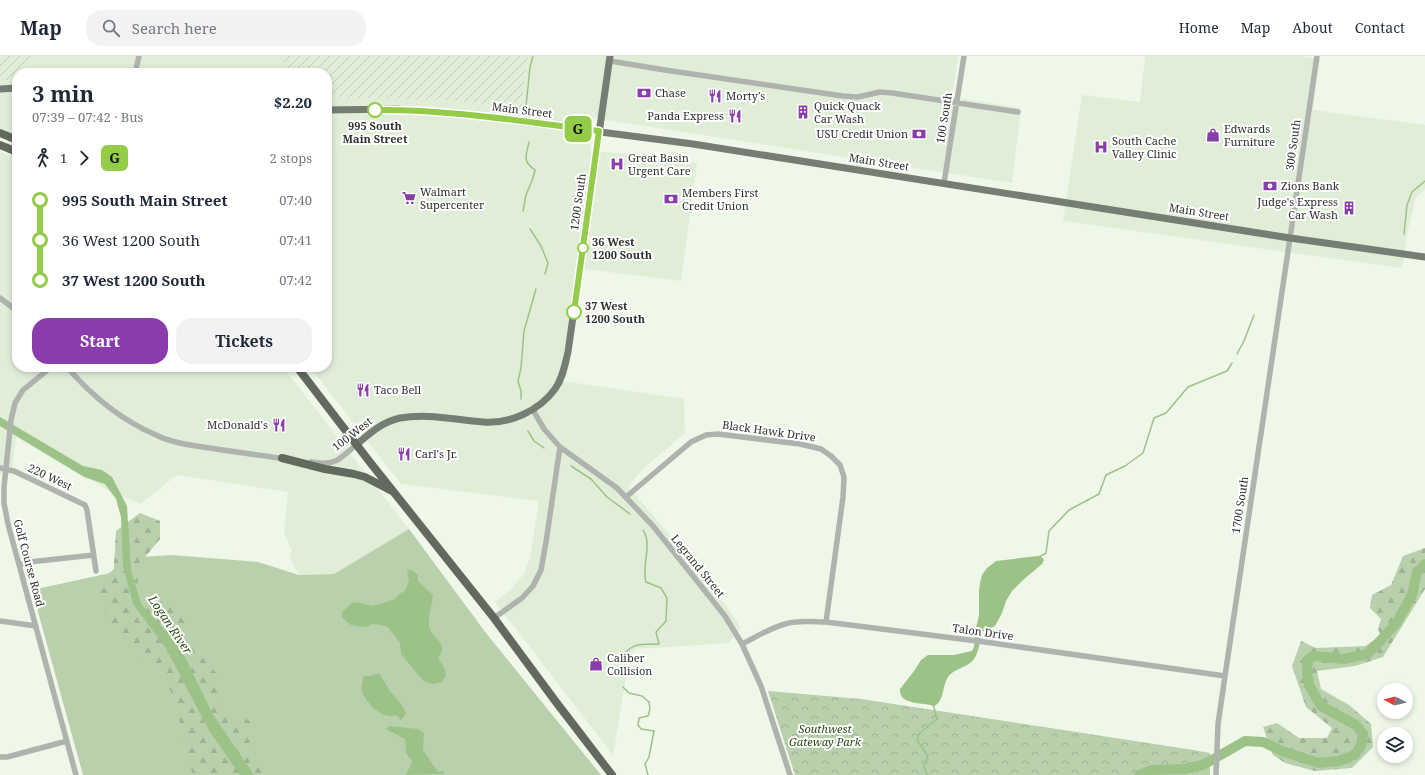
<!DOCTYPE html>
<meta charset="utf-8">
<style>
body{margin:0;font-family:"Noto Serif",serif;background:#f2f2f3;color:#1f2937;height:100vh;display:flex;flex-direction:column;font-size:15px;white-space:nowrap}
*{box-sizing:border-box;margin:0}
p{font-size:13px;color:#747a83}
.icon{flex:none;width:22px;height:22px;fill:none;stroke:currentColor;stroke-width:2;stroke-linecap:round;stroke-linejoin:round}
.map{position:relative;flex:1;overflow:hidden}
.sheet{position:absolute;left:12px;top:12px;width:320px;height:304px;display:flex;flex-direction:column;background:#fff;border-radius:16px;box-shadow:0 2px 6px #0003}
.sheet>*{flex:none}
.badge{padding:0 8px;border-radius:6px;font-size:14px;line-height:26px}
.needle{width:26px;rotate:277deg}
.buttons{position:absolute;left:1377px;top:627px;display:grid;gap:8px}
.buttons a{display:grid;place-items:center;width:36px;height:36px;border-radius:50%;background:#fff;box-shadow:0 2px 6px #0003;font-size:20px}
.map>.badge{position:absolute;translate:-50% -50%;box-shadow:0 0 0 2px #fff}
.legs{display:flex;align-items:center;gap:6px;height:44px;padding:0 20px;font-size:13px}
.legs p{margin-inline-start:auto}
.head{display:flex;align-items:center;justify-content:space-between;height:68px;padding:0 20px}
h1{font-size:22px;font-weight:700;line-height:30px}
.cta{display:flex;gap:8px;margin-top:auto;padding:8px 20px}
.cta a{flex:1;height:46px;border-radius:16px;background:#8a3cac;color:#fff;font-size:16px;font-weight:700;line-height:46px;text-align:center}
.cta a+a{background:#f2f2f3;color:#1f2937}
ul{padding:0 20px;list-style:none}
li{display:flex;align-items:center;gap:14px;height:40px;font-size:15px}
li i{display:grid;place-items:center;width:6px;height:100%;margin:0 5px;background:currentColor}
li i::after{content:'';width:10px;height:10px;margin:-5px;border:3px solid;border-radius:50%;background:#fff}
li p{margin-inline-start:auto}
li:first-child i{background:linear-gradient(#0000 50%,currentColor 0)}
li:last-child i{background:linear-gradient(currentColor 50%,#0000 0)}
header{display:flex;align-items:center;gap:24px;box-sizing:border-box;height:56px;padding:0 20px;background:#fff;border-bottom:1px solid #e0e1e3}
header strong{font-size:19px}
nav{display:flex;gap:22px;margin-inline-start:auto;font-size:14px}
.search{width:280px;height:36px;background:#f2f2f3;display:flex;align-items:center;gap:10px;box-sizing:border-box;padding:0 14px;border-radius:16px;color:#747a83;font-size:15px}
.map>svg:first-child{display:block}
.built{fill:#e0eed8}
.industrial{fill:url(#industrial-furrows)}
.green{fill:#b9d0ac}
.forest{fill:url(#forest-firs)}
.park{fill:url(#park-crowns)}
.water{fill:#9dc287}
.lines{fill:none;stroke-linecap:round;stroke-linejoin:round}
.stream{stroke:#9dc287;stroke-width:1.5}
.river{stroke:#9dc287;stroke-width:10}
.minor{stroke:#afb3ad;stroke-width:5.5}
.major{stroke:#767d72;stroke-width:7}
.highway{stroke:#626a5e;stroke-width:8}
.line-1-casing{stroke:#fff;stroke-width:9}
.line-1{stroke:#94cb49;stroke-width:6}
.stop-1-dot{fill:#fff;stroke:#94cb49;stroke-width:2}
.labels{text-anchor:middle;stroke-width:4;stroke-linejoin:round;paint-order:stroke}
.poi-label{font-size:11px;fill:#2d312b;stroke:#fff;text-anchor:start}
.street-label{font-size:11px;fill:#2d312b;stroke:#fff}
.stop-label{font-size:11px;font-weight:bold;fill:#2d312b;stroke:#fff;text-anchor:start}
.park-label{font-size:11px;font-style:italic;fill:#28490c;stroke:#fff}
.water-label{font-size:12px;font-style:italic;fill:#2e4f13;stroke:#fff}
</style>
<header>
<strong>Map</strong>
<div class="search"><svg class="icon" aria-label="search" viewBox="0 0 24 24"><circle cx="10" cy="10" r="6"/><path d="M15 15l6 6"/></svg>Search here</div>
<nav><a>Home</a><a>Map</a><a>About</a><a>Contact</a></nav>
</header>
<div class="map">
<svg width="1425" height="719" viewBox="0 0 1425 719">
<defs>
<pattern id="industrial-furrows" width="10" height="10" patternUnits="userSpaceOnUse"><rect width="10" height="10" fill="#e0eed8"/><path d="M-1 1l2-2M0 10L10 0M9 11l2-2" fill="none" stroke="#c0cdba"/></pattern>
<pattern id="forest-firs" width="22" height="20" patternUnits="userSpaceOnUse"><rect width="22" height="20" fill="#b9d0ac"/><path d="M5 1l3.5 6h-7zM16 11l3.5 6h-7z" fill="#9fb394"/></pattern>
<pattern id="park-crowns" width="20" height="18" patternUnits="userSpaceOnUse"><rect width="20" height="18" fill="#b9d0ac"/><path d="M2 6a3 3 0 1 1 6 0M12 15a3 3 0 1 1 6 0" fill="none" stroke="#9fb394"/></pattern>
</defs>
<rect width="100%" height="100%" fill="#eef7e8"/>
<path class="built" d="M30,0H284L282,17H28Z
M528,0H958L952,41L1021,52L1012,127L593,62L590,94L697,107L681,225L576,212L562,325L684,343L685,377L643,413L628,431L641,445L716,535L741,572L729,587L636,593L626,606L625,627L613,699L495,546L511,533L524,518L530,502L539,445L401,428L310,311H327V41L458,45L521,53Z
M1145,0H1300L1320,3L1313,54L1425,69V133L1416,141L1408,174L1402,212L1063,165L1082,39L1140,46Z
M0,24H17V80L0,72Z
M0,95L17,104V311H283L409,473L334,518L299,519L289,501L292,495L284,476L288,436L177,419L140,448L108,434L16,381L11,419L0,418Z"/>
<path class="industrial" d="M0,0H30L28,17H17V24H0Z
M284,0H528L521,53L458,45L327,41V17H282Z"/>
<path class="green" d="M409,473L486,577L601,719H83L32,534L115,516L114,503L171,499L258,506L299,519L334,518Z"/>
<path class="forest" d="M140,457L160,465V483L136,512L140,541L152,558L160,546L166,544L185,562L192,590L221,622V645L230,656L253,666L249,679L257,700L273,716L270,719H193L184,687L175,644L161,617L133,598L111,569L96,528L114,513L116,475Z
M1425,492V533L1383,601L1355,610L1317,615L1321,633L1349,649L1371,668L1373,691L1352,712L1315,715L1285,707L1273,699L1263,671L1277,667L1299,682H1327L1332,672L1306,651L1292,610L1301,585L1316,592L1365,590L1381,580L1378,573L1381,563L1370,552L1372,539L1391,529L1403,500Z"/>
<path class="park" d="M768,635L861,643L1187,693L1210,697V719H795Z"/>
<path class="water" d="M0,361L83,410L102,414L112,421L127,450L131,514L141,548L175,585L186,603L212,657L254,719H240L208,673L167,594L133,548L123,510L121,461L116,443L105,428L84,421L0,370Z
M1038,500L1043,502L1044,504L1042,508L1023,524L1012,535L1006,545L1002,557L995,570L982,576C980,585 979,596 974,603C967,613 952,612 947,623C942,632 944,646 934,650C925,647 909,648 903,642C900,639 900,635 900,633L914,615L921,604L928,599H954L972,595L974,591L975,576L979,559V535L980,527L982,519L987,512L996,505Z
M410,513L418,519V525L433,539C432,549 428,559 429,569C430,583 451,586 438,602L444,611L446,619L442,626L433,628L426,626L421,622L401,598L400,587L388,571L381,569L373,568L366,571L351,569L342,562V556L352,547L357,546L373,550L395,543L399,538L405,535L409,525L407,516Z
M375,618H380L389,634L402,649L406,657L403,662L400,664L398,660C394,659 392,660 388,660C378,658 366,646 362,636C361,631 362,625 364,620H370Z
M389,670L418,673L424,677L423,694L438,716L443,715L445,718L406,719C407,714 411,711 412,705L406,697L405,683L386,673Z"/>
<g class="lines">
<path class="stream" d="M526,50L530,11L533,0
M523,155L526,139L533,122L535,114C522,105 526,100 529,86
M530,173L541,190L548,207L545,218
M1404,178L1407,149L1412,136L1425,125
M1237,298L1244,285L1254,259
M521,343V335L518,325L521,312L524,275L536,233
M528,375L534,385L544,392
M571,410L591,423L607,441L630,458
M1039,501L1046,497L1049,475L1069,454L1099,438L1106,419L1125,410L1143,397L1154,362L1166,357L1188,331L1227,315L1232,307
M616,607C632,587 635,588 659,588L656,576L666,565L667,542L661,532L646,526C641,510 653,489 643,474
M623,631L629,637L642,640L649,646L650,653L648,660L639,662L638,669L641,673L654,675L649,701L645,708L648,719
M927,719L924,710L928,700L917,684L920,677L937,663L933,648"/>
<path class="river" d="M1139,719L1151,714L1185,713L1203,709L1245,685L1263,686L1282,695L1319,707L1339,705L1354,699L1361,690L1363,678L1356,669L1321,650L1309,629L1307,615L1308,604L1313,600L1344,603L1367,598L1381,584L1397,566L1412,539L1417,516L1425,508"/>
<path class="minor" d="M610,5L665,14L843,40L858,41L880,36L892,37L1018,56
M135,17L139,0
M944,127L964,0
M0,242L17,255
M51,311L23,334L15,347L11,364L4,431V447L8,468L76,719
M67,311C91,339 121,364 156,379C172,387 191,389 209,392C234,396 260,399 285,403
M533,354L544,373L560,391L617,432L653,470L725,560L742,588L761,630L790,719
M311,406C336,410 338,404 356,389
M0,412L14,415L85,449L87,454L96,515
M626,441L691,386L706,379L718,378L800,388L821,393L831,400L840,409L844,421L843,441L826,566
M19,509L29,506L94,499
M494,562L522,542L533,530L541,514L546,486L560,391
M0,565L36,570
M742,588C756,581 770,572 785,568C798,564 813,566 826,566L985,586L1225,620
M0,701H7L67,685
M1216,719L1218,668L1225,620L1317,0"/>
<path class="major" d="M0,33L17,32
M327,54L397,53L478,60L693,88L1290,182L1425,201
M356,389C370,377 382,366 400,362C428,357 455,364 483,366C510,368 539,355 555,333C563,322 565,308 568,296L610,0"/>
<path class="highway" d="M0,77L17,84
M0,89L17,96
M297,311L369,405L494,562L556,646L612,719
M282,402L325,413L354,418L365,421L392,435"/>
</g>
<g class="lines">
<g class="line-1-casing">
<path id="line-1" d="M375,54C450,53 525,66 599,75L574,256"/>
</g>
<use href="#line-1" class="line-1"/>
</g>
<defs>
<g id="bank-bare" transform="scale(1.08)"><path d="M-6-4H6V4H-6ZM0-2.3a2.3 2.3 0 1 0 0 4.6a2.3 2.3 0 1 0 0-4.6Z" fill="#8a3cac" stroke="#fff" stroke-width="2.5" paint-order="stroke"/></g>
<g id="restaurant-bare" transform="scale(1.08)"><path d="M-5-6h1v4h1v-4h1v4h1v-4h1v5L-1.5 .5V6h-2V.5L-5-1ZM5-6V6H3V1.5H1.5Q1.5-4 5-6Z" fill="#8a3cac" stroke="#fff" stroke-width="2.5" paint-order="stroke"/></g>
<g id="building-bare" transform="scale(1.08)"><path d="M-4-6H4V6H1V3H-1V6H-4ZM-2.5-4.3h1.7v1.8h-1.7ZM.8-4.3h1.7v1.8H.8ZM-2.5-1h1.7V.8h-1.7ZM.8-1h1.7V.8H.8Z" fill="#8a3cac" stroke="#fff" stroke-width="2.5" paint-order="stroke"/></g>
<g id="shop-bare" transform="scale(1.08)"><path d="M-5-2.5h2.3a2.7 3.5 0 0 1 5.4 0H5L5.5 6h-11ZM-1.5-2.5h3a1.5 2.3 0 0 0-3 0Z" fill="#8a3cac" stroke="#fff" stroke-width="2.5" paint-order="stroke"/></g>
<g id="hospital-bare" transform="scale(1.08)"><path d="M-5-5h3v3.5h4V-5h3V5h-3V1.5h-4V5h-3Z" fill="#8a3cac" stroke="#fff" stroke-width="2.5" paint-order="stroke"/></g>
<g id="supermarket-bare" transform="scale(1.08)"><path d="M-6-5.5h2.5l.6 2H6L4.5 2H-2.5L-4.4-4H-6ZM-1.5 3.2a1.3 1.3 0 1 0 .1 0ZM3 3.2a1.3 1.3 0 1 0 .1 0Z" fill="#8a3cac" stroke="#fff" stroke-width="2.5" paint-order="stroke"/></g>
</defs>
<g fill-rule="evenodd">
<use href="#bank-bare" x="644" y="37"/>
<use href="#restaurant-bare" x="715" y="40"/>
<use href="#building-bare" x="803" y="56"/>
<use href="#restaurant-bare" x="735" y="60"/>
<use href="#bank-bare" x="919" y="78"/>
<use href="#shop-bare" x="1213" y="79"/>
<use href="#hospital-bare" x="1101" y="91"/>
<use href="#hospital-bare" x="617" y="108"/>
<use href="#bank-bare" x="1270" y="130"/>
<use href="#supermarket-bare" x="409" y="142"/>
<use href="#bank-bare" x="671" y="143"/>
<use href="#building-bare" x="1349" y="152"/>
<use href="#restaurant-bare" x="363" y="334"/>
<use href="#restaurant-bare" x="279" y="369"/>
<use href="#restaurant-bare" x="404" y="398"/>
<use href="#shop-bare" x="596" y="608"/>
</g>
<g class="stop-1-dot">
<circle cx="375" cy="54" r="7"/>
<circle cx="583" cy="192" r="5"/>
<circle cx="574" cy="256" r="7"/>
</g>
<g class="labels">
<g class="poi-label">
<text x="655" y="41">Chase</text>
<text x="726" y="44">Morty's</text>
<text x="814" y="54">Quick Quack<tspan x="814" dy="13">Car Wash</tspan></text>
<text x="724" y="64" text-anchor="end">Panda Express</text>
<text x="1224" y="77">Edwards<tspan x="1224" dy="13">Furniture</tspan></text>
<text x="908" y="82" text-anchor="end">USU Credit Union</text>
<text x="1112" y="89">South Cache<tspan x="1112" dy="13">Valley Clinic</tspan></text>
<text x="628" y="106">Great Basin<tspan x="628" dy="13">Urgent Care</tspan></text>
<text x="1281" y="134">Zions Bank</text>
<text x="420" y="140">Walmart<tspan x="420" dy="13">Supercenter</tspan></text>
<text x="682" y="141">Members First<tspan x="682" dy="13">Credit Union</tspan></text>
<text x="1338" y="150" text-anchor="end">Judge's Express<tspan x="1338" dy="13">Car Wash</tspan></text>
<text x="374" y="338">Taco Bell</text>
<text x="268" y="373" text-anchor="end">McDonald's</text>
<text x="415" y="402">Carl's Jr.</text>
<text x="607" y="606">Caliber<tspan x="607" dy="13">Collision</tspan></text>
</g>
<g class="street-label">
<text transform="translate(522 54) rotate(7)" y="4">Main Street</text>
<text transform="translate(944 62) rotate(-81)" y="4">100 South</text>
<text transform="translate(1293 89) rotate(-82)" y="4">300 South</text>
<text transform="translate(879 106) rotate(9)" y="4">Main Street</text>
<text transform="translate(578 146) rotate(-82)" y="4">1200 South</text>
<text transform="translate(1199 156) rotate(9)" y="4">Main Street</text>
<text transform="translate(769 375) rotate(8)" y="4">Black Hawk Drive</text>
<text transform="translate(352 378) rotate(-38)" y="4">100 West</text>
<text transform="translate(50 421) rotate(25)" y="4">220 West</text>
<text transform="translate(1240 449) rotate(-81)" y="4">1700 South</text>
<text transform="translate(29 507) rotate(75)" y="4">Golf Course Road</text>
<text transform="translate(698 510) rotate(51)" y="4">Legrand Street</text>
<text transform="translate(983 576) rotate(8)" y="4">Talon Drive</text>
</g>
<g class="stop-label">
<text x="375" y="74" text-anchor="middle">995 South<tspan x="375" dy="13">Main Street</tspan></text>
<text x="592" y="190">36 West<tspan x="592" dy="13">1200 South</tspan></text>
<text x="585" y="254">37 West<tspan x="585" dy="13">1200 South</tspan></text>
</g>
<g class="park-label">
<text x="825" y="677">Southwest<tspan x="825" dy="13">Gateway Park</tspan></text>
</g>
<g class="water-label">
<text transform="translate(170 569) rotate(56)" y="4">Logan River</text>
</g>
</g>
</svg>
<div class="buttons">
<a><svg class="needle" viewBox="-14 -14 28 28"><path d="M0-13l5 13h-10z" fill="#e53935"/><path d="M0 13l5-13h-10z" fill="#747a83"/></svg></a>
<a><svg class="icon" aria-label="layers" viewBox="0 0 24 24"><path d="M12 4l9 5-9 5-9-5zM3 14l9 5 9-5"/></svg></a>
</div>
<b class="badge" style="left:578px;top:73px;background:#94cb49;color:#111">G</b>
<section class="sheet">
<div class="head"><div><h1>3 min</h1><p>07:39 – 07:42 · Bus</p></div><b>$2.20</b></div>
<div class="legs"><svg class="icon" aria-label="walk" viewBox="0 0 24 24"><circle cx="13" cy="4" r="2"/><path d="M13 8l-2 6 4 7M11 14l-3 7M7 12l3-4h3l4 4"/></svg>1<svg class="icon" aria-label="forward" viewBox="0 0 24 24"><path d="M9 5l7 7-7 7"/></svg><b class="badge" style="background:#94cb49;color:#111">G</b><p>2 stops</p></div>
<ul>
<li><i style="color:#94cb49"></i><b>995 South Main Street</b><p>07:40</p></li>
<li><i style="color:#94cb49"></i><span>36 West 1200 South</span><p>07:41</p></li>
<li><i style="color:#94cb49"></i><b>37 West 1200 South</b><p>07:42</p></li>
</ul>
<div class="cta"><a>Start</a><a>Tickets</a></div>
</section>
</div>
